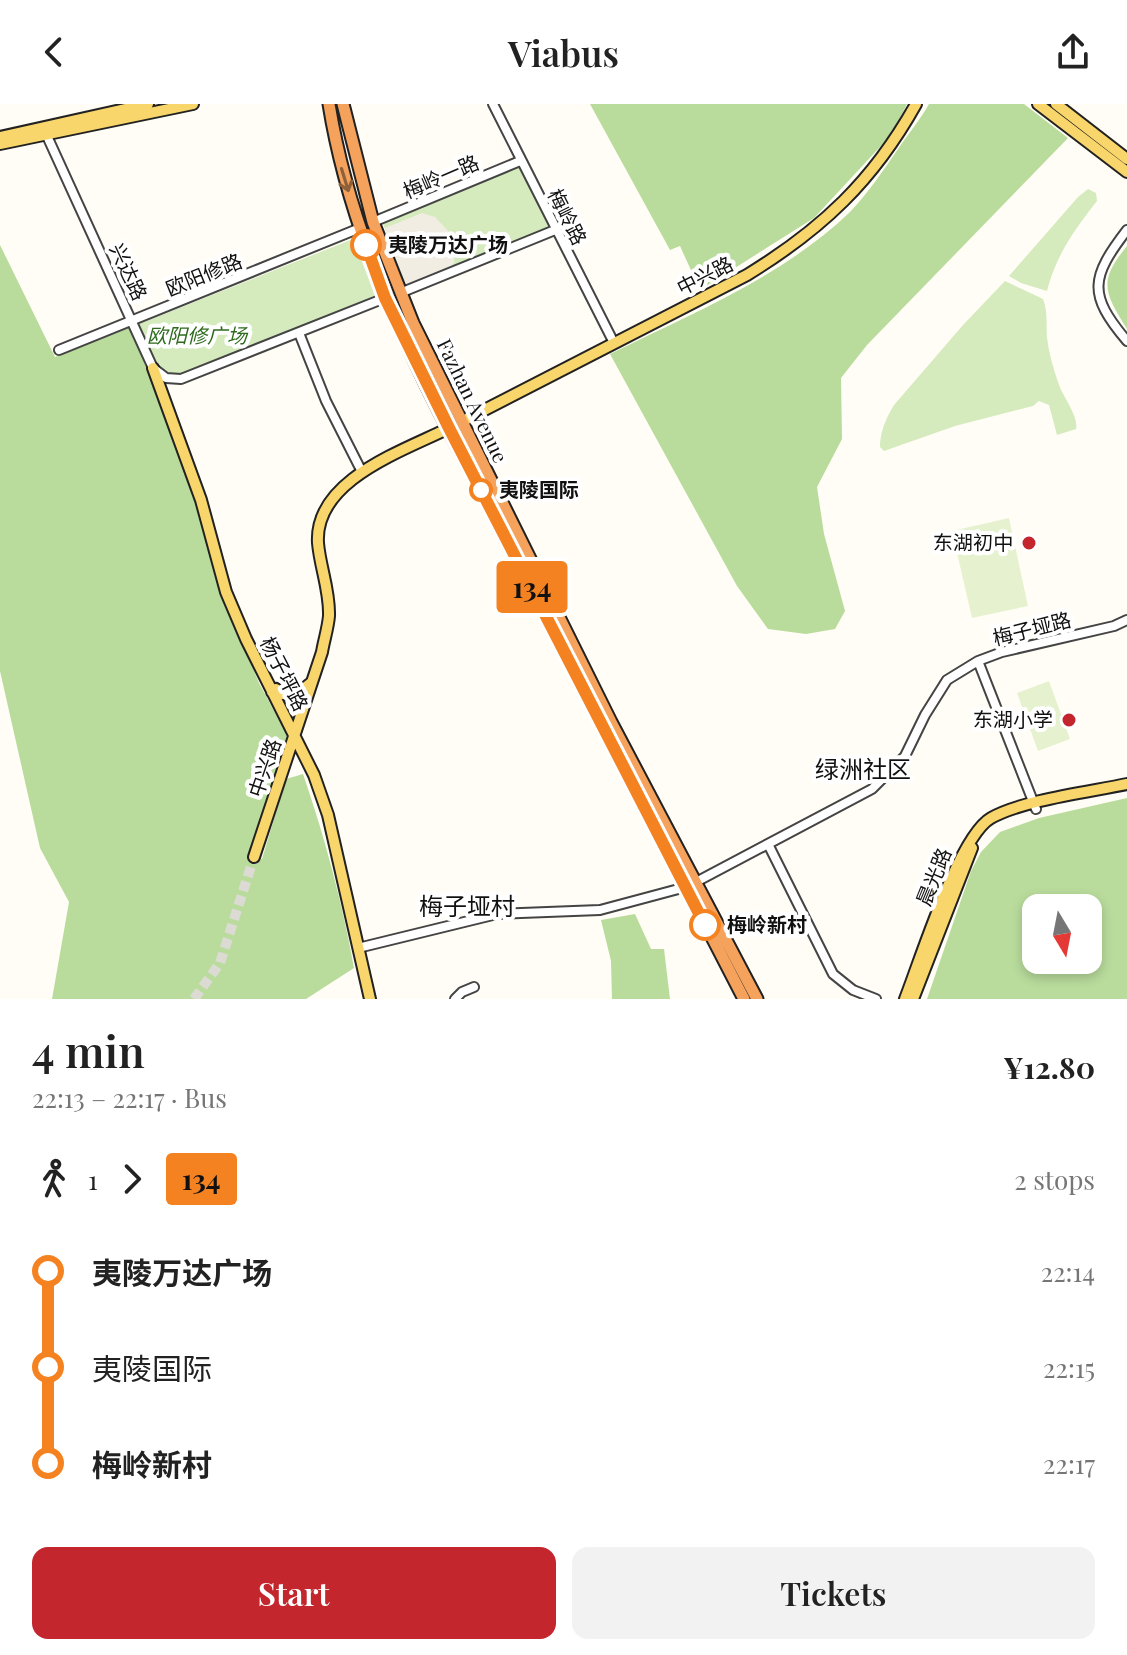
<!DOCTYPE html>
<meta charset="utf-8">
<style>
body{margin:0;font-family:"Playfair Display","Noto Sans SC",serif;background:#f2f2f2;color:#222;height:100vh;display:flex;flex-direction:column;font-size:30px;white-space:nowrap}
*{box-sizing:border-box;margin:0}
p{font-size:26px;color:#767676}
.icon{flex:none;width:44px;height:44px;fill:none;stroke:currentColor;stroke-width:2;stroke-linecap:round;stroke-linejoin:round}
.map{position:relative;height:895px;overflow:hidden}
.panel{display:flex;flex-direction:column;background:#fff;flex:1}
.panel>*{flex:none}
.badge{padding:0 16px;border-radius:6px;font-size:28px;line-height:52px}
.needle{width:52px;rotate:170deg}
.buttons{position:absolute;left:1022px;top:790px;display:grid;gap:16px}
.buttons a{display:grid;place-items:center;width:80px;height:80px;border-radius:16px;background:#fff;box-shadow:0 4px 12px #0003;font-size:40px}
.map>.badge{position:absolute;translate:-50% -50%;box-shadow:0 0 0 4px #fff}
.legs{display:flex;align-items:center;gap:12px;height:88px;padding:0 32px;font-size:26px}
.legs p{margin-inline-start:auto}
.head{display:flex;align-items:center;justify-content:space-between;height:136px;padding:0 32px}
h1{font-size:44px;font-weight:600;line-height:60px}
.action{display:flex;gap:16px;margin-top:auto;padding:16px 32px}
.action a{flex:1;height:92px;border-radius:16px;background:#c4262e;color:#fff;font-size:32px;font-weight:600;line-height:92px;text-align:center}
.action a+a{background:#f2f2f2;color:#222}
ul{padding:0 32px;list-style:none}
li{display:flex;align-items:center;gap:28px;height:96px;font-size:30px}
li i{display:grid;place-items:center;width:12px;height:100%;margin:0 10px;background:currentColor}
li i::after{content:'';width:20px;height:20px;margin:-10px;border:6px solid;border-radius:50%;background:#fff}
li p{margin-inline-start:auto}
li:first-child i{background:linear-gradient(#0000 50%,currentColor 0)}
li:last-child i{background:linear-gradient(currentColor 50%,#0000 0)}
header{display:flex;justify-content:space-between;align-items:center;height:104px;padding:0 32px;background:#fff;font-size:36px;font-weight:600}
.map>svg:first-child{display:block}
.green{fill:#d5ebbd}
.forest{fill:#b9dc9c;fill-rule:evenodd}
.pitch{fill:#e6f2cf}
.plaza{fill:#f1ede2}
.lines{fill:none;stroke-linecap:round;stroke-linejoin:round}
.major-tunnel{stroke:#dbdad3;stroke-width:10;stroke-dasharray:10 5;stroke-linecap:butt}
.minor-casing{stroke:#444;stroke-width:12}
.major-casing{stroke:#222;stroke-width:14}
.highway-casing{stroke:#222;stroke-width:15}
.minor{stroke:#fff;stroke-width:8}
.major{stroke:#f9d66b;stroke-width:10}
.highway{stroke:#f5a25d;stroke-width:11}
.oneway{stroke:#8e613b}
.line-1-casing{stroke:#fff;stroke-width:18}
.line-1{stroke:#f58220;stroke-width:12}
.stop-1-dot{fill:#fff;stroke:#f58220;stroke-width:4}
.poi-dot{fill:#c4262e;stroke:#fff;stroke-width:3}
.labels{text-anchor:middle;stroke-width:8;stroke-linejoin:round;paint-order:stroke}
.street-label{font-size:20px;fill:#111;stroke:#fff}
.stop-label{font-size:20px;font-weight:bold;fill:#111;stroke:#fff;text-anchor:start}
.park-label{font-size:20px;font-style:italic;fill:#2f6b1f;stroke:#fff}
.poi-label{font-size:20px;fill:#111;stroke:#fff;text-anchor:end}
.quarter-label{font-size:24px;fill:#111;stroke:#fff}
</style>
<header><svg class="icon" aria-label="back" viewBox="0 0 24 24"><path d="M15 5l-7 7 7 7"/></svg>Viabus<svg class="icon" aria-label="share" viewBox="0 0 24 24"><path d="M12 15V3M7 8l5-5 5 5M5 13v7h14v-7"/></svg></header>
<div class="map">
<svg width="1127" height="895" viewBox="0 0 1127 895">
<rect width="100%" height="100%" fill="#fffdf5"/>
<path class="green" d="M519,61L551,123L406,182L382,117Z
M1088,85L1096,89L1097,97C1075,125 1056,151 1047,187L1021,179L1009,172L1078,93Z
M353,135L377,194L180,274C155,270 149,242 139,220Z
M1005,177L1043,195C1048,208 1046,220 1047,234C1049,249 1053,264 1058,278C1062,292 1079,312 1076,325L1057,331L1049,301L1039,297L1033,302L955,322L884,347L880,343C880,328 886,314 894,301L963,221Z"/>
<path class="forest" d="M590,0H907L892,30L814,114L700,186L680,142L670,146Z
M929,0H1024L1068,34L867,241L841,274L842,335L817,383L824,430L845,507L835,525L806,530L768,525L737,482L610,250C693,209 782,173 850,108C868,89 883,67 898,45C908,30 920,16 929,0Z
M0,141L55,253L131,223L195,395L223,490L259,579L287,631L249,752L262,755L286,675L303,670C325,734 342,798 354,864L306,895H52L69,798L40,744L0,567Z
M1127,142V225C1104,188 1098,177 1127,142Z
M1127,694V895H927L971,767L981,748L1000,728L1039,714ZM1036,804H1088V856H1036Z
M635,810L651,845H664L670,895H612L611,857L601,816Z"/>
<path class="pitch" d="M1009,414L1028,502L972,514L952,427Z
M1049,577L1070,635L1038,647L1017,589Z"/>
<path class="plaza" d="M422,109L435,113L450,129L455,146L454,159L445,167L406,182L385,124Z"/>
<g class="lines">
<path class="major-tunnel" d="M194,895L220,859L254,753"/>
<g class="minor-casing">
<path id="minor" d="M493,0L614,239
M47,32L153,264L166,274L181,275L385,194
M373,118L520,57
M1127,126C1091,173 1087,190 1127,237
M400,189L555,126
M299,229L326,297L362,368
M59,246L360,124
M978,557L1036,705
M768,740L833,870L853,886L876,895
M696,778L872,685L905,652L925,611L947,576L978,557L1002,548L1114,522L1127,516
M358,844L497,810L600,806L686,783
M455,895L462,888L474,883"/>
</g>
<g class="major-casing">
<path id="major" d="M1038,0L1127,68
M1056,0L1127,55
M0,33L148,0
M0,40L193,0
M153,264L201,396L226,488L246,535L314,671L328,711L370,895
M463,317L747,171C822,125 873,77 916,0
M272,588L276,585L283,590L296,591L311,579
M254,753L322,548C324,536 328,524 329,512C330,487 320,463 318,439C314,376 403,347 449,324
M905,895C920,857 959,732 991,714C1023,696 1089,688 1127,680
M913,895L972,744"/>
</g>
<g class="highway-casing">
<path id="highway" d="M329,0C356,169 446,319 524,469C598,610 670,753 744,895
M343,0L373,118L413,219L611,618L757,895"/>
</g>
<use href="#minor" class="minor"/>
<use href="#major" class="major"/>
<use href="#highway" class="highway"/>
</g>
<defs><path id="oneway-shaft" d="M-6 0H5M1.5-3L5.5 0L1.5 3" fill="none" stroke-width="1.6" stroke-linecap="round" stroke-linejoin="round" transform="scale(2)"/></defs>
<use class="oneway" href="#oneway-shaft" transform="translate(345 76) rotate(73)"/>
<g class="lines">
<g class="line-1-casing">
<path id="line-1" d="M366,141L385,194L449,324L705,821"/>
</g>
<use href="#line-1" class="line-1"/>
</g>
<g class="stop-1-dot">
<circle cx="366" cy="141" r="14"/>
<circle cx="481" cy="386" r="10"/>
<circle cx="705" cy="821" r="14"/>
</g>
<g class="poi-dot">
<circle cx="1029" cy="439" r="8"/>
<circle cx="1069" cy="616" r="8"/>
</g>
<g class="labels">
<g class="street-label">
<text transform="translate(441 73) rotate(-23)" y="7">梅岭一路</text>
<text transform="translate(567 113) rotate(63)" y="7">梅岭路</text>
<text transform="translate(128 168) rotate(65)" y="7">兴达路</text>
<text transform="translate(204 171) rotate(-22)" y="7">欧阳修路</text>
<text transform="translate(705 172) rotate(-27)" y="7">中兴路</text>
<text transform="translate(472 297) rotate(64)" y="7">Fazhan Avenue</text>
<text transform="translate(1032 525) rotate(-14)" y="7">梅子垭路</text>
<text transform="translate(284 570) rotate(63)" y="7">杨子坪路</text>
<text transform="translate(265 664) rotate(-71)" y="7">中兴路</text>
<text transform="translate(934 773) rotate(-68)" y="7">晨光路</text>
</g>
<g class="stop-label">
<text x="388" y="148">夷陵万达广场</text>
<text x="499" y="393">夷陵国际</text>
<text x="727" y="828">梅岭新村</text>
</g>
<g class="park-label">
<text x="197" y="239">欧阳修广场</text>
</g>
<g class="poi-label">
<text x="1013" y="446">东湖初中</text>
<text x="1053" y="623">东湖小学</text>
</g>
<g class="quarter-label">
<text x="863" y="674">绿洲社区</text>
<text x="467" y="811">梅子垭村</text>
</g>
</g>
</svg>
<div class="buttons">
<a><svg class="needle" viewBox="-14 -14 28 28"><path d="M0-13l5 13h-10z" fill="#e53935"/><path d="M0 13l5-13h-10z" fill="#767676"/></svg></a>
</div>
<b class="badge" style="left:532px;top:483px;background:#f58220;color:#111">134</b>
</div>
<section class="panel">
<div class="head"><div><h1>4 min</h1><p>22:13 – 22:17 · Bus</p></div><b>¥12.80</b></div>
<div class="legs"><svg class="icon" aria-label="walk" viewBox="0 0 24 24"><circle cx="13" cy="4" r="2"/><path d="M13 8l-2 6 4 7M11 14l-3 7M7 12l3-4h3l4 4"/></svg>1<svg class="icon" aria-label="forward" viewBox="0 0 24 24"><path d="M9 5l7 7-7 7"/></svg><b class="badge" style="background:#f58220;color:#111">134</b><p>2 stops</p></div>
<ul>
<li><i style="color:#f58220"></i><b>夷陵万达广场</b><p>22:14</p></li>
<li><i style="color:#f58220"></i><span>夷陵国际</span><p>22:15</p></li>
<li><i style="color:#f58220"></i><b>梅岭新村</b><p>22:17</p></li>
</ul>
<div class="action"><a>Start</a><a>Tickets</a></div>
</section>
